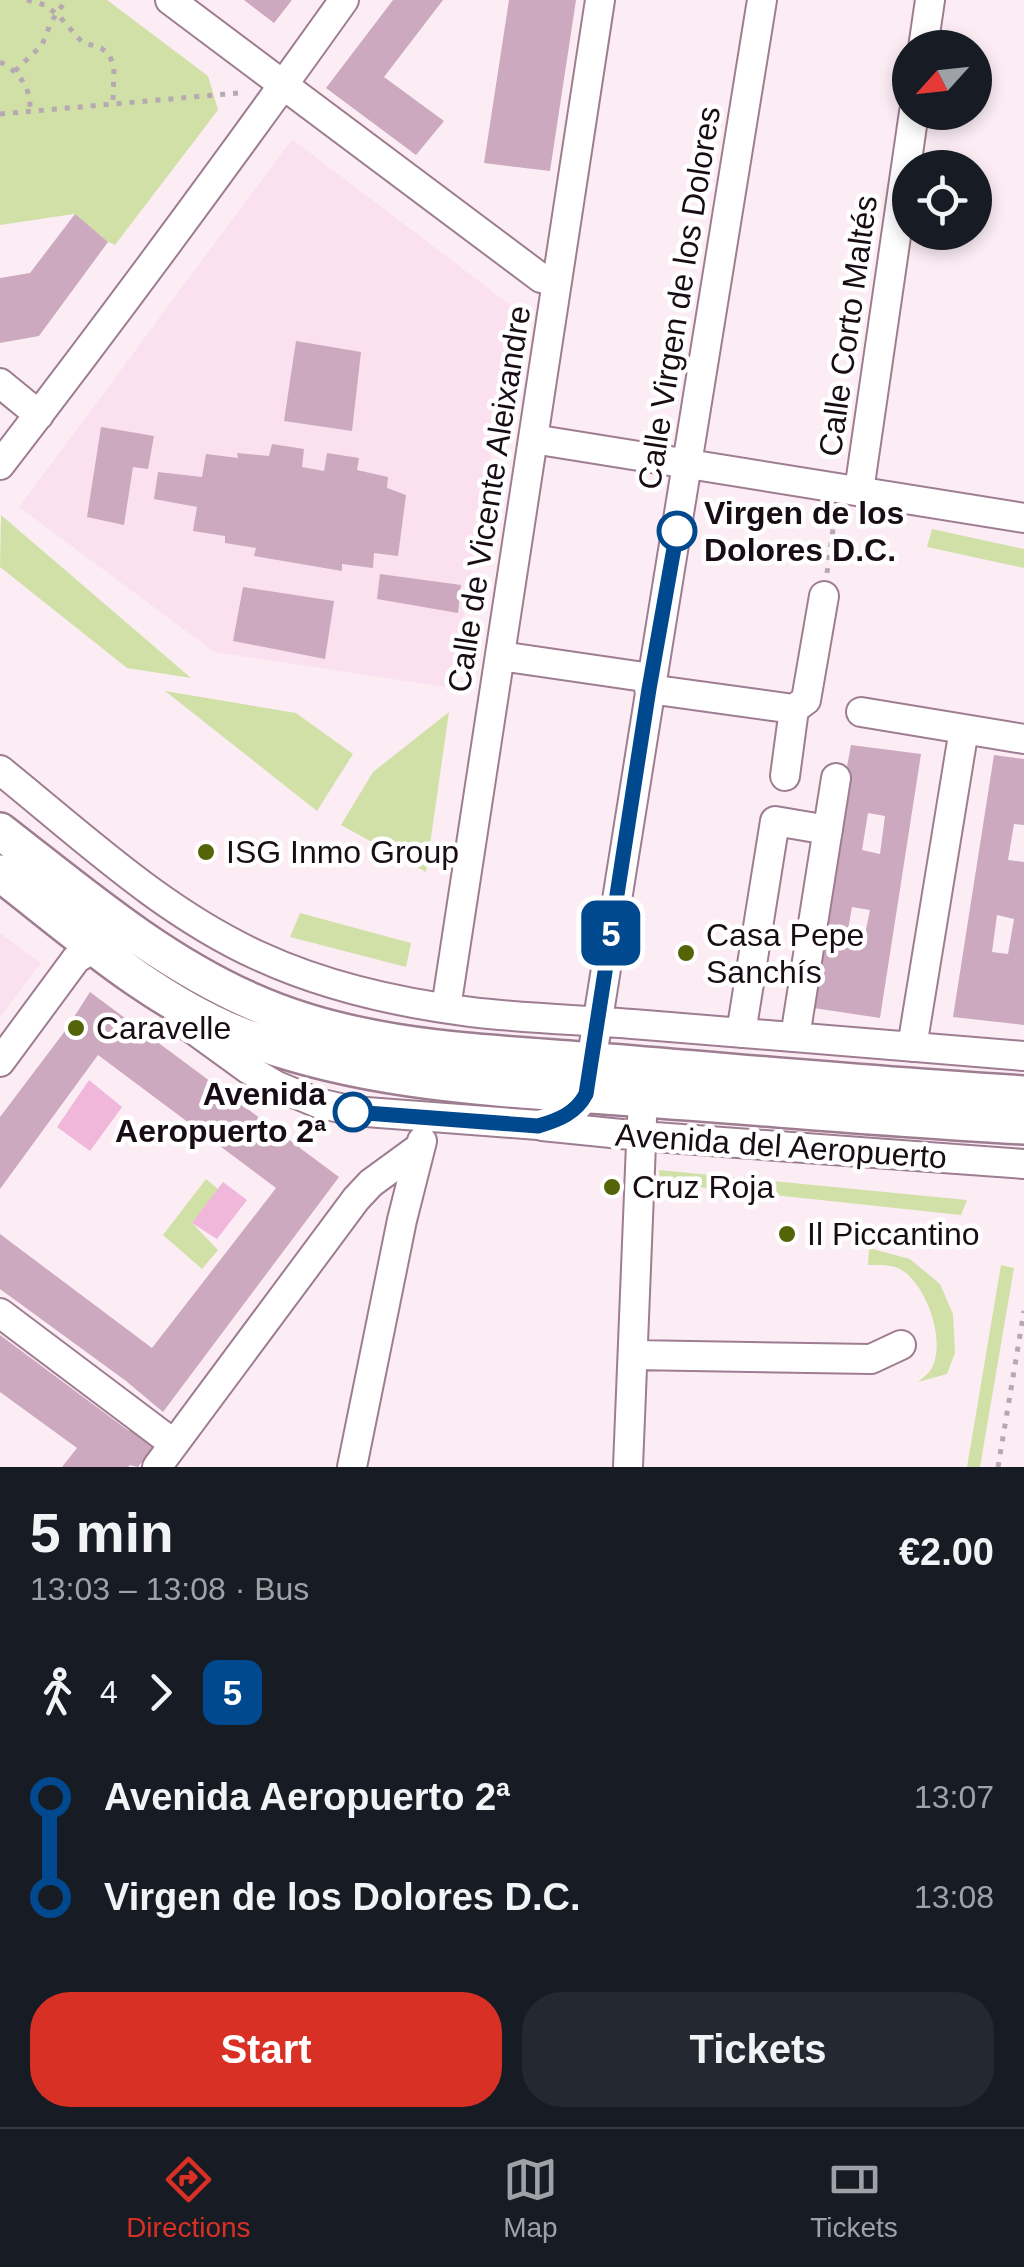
<!DOCTYPE html>
<meta charset="utf-8">
<style>
body{margin:0;font-family:Arial,sans-serif;background:#242831;color:#f1f3f6;height:100vh;display:flex;flex-direction:column;font-size:38px;white-space:nowrap}
*{box-sizing:border-box;margin:0}
p{font-size:32px;color:#9ea1a6}
.icon{flex:none;width:55px;height:55px;fill:none;stroke:currentColor;stroke-width:2;stroke-linecap:round;stroke-linejoin:round}
.map{position:relative;height:1467px;overflow:hidden}
.side{display:flex;flex-direction:column;background:#171b24;flex:1}
.side>*{flex:none}
.badge{padding:0 20px;border-radius:15px;font-size:35px;line-height:65px}
.needle{width:65px;rotate:243deg}
.controls{position:absolute;left:892px;top:30px;display:grid;gap:20px}
.controls a{display:grid;place-items:center;width:100px;height:100px;border-radius:50%;background:#171b24;box-shadow:0 5px 15px #0003;font-size:50px}
.map>.badge{position:absolute;translate:-50% -50%;box-shadow:0 0 0 5px #fff}
.legs{display:flex;align-items:center;gap:15px;height:110px;padding:0 30px;font-size:32px}
.legs p{margin-inline-start:auto}
.overview{display:flex;align-items:center;justify-content:space-between;height:170px;padding:0 30px}
h1{font-size:55px;font-weight:600;line-height:75px}
.button{display:flex;gap:20px;margin-top:auto;padding:20px 30px}
.button a{flex:1;height:115px;border-radius:40px;background:#d93025;color:#fff;font-size:40px;font-weight:600;line-height:115px;text-align:center}
.button a+a{background:#242831;color:#f1f3f6}
ul{padding:0 30px;list-style:none}
li{display:flex;align-items:center;gap:35px;height:100px;font-size:38px}
li i{display:grid;place-items:center;width:15px;height:100%;margin:0 12px;background:currentColor}
li i::after{content:'';width:25px;height:25px;margin:-12px;border:8px solid;border-radius:50%;background:#171b24}
li p{margin-inline-start:auto}
li:first-child i{background:linear-gradient(#0000 50%,currentColor 0)}
li:last-child i{background:linear-gradient(currentColor 50%,#0000 0)}
.tabs{display:flex;justify-content:space-around;align-items:center;height:140px;border-top:2px solid #363941;background:#171b24;font-size:28px;color:#9ea1a6}
.tabs a{display:grid;justify-items:center;gap:5px}
.tabs .on{color:#d93025}
.map>svg:first-child{display:block}
.built{fill:#fbe1f0}
.green{fill:#d1e0a7}
.water{fill:#f0b7da}
.building{fill:#cca9be;fill-rule:evenodd}
.lines{fill:none;stroke-linecap:round;stroke-linejoin:round}
.minor-casing{stroke:#9e7d91;stroke-width:32}
.major-casing{stroke:#9e7d91;stroke-width:40}
.path{stroke:#b7a9b1;stroke-width:5;stroke-dasharray:5 8;stroke-linecap:butt}
.minor{stroke:#fff;stroke-width:28}
.major{stroke:#fff;stroke-width:35}
.line-1-casing{stroke:#fff;stroke-width:22}
.line-1{stroke:#00498f;stroke-width:15}
.stop-1-dot{fill:#fff;stroke:#00498f;stroke-width:5}
.poi-dot{fill:#556409;stroke:#fff;stroke-width:4}
.labels{text-anchor:middle;stroke-width:9;stroke-linejoin:round;paint-order:stroke}
.street-label{font-size:32px;fill:#190d15;stroke:#fff}
.stop-label{font-size:32px;font-weight:bold;fill:#190d15;stroke:#fff;text-anchor:start}
.poi-label{font-size:32px;fill:#190d15;stroke:#fff;text-anchor:start}
</style>
<div class="map">
<svg width="1024" height="1467" viewBox="0 0 1024 1467">
<rect width="100%" height="100%" fill="#fcedf5"/>
<path class="built" d="M292,139L517,310L451,688L214,652L19,507Z
M0,933L41,963L0,1017Z"/>
<path class="green" d="M0,0H107L208,76L218,110L115,245L108,242L74,214L0,225Z
M1,515L191,678L127,668L0,567Z
M932,529L1024,549V568L927,547Z
M165,691L296,713L353,754L317,811Z
M449,712L426,872L341,825L373,772Z
M300,913L411,943L406,967L290,937Z
M659,1170L967,1200L961,1215L660,1183Z
M206,1179L218,1189L192,1223L218,1250L202,1269L163,1235Z
M869,1248L910,1259L940,1284L953,1314L955,1353L947,1374L918,1382C922,1378 927,1375 930,1371C948,1344 927,1284 900,1269C891,1264 878,1265 868,1265Z
M1001,1265L1014,1268L980,1467H967Z"/>
<path class="water" d="M89,1080L122,1107L90,1151L57,1127Z
M223,1182L247,1200L217,1239L192,1223Z"/>
<path class="building" d="M244,0H292L274,23Z
M393,0H443L384,77L444,121L416,155L326,88Z
M509,0H576L550,171L484,163Z
M75,214L108,242L39,336L0,343V278L30,273Z
M296,341L361,352L352,431L284,421Z
M101,427L154,436L148,469L133,467L124,525L87,517Z
M272,444L304,449L302,467L324,471L327,453L359,458L357,470L388,477L387,488L406,495L398,556L374,553L373,568L342,564V571L254,556L256,548L225,543V536L193,531L197,507L154,499L158,472L202,477L206,454L238,458L237,453L269,456Z
M380,574L461,585L458,613L377,599Z
M243,587L334,601L325,659L233,641Z
M851,745L921,754L880,1018L807,1007L819,918ZM868,813L885,816L880,854L862,850ZM852,907L870,910L863,944L846,941Z
M994,755L1024,759V825L1014,824L1008,860L1024,862V1025L953,1017ZM997,915L1014,919L1008,954L992,952Z
M90,992L339,1177L163,1412L126,1381L0,1289V1234L152,1348L276,1188L98,1055L0,1189V1117L65,1031Z
M0,1335L129,1431L132,1426L155,1445L138,1467L130,1465L128,1467H62L77,1448L0,1392Z"/>
<g class="lines">
<g class="minor-casing">
<path id="minor" d="M170,0L541,278L557,282
M923,48L930,0
M0,383L39,415
M533,439L1024,518
M0,465C118,312 232,157 344,0
M859,491L914,112
M500,656L651,678
M649,689L794,709L806,700L824,596
M861,712L1024,739
M0,770C82,836 162,912 259,956C324,986 399,1003 471,1012C529,1019 587,1020 645,1025C772,1035 898,1046 1024,1056
M785,776L794,709
M446,1008L600,0
M181,1017L190,1027L248,1069L277,1086L318,1103L353,1111L538,1125C559,1120 576,1113 586,1094C643,729 704,365 762,0
M741,1033L775,821L828,830
M795,1037L836,778
M912,1047L964,729
M0,1062L76,959L95,947
M542,1126L641,1136L1024,1164
M0,1313L174,1444
M633,1355L871,1359L901,1345
M157,1467L356,1199L371,1183L419,1148
M352,1467L402,1220L422,1141
M628,1467L642,1119"/>
</g>
<g class="major-casing">
<path id="major" d="M0,831C80,893 158,960 251,1001C362,1051 488,1052 608,1062C747,1073 885,1086 1024,1094
M0,873C75,931 149,998 237,1034C362,1084 499,1088 631,1098C762,1107 893,1119 1024,1126"/>
</g>
<path class="path" d="M27,0L45,5L59,16L82,42L101,48L109,54L114,67L113,102
M0,62C20,72 31,88 30,111
M15,71L42,45L51,22L66,0
M0,114L238,93
M827,573L835,515
M998,1467L1024,1311"/>
<use href="#minor" class="minor"/>
<use href="#major" class="major"/>
</g>
<g class="lines">
<g class="line-1-casing">
<path id="line-1" d="M353,1112L538,1126C559,1120 576,1113 586,1094L649,689L677,531"/>
</g>
<use href="#line-1" class="line-1"/>
</g>
<g class="stop-1-dot">
<circle cx="677" cy="531" r="18"/>
<circle cx="353" cy="1112" r="18"/>
</g>
<g class="poi-dot">
<circle cx="206" cy="852" r="10"/>
<circle cx="686" cy="953" r="10"/>
<circle cx="76" cy="1028" r="10"/>
<circle cx="612" cy="1187" r="10"/>
<circle cx="787" cy="1234" r="10"/>
</g>
<g class="labels">
<g class="street-label">
<text transform="translate(679 298) rotate(-81)" y="11">Calle Virgen de los Dolores</text>
<text transform="translate(848 326) rotate(-82)" y="11">Calle Corto Maltés</text>
<text transform="translate(489 499) rotate(-81)" y="11">Calle de Vicente Aleixandre</text>
<text transform="translate(781 1146) rotate(4)" y="11">Avenida del Aeropuerto</text>
</g>
<g class="stop-label">
<text x="704" y="524">Virgen de los<tspan x="704" dy="37">Dolores D.C.</tspan></text>
<text x="326" y="1105" text-anchor="end">Avenida<tspan x="326" dy="37">Aeropuerto 2ª</tspan></text>
</g>
<g class="poi-label">
<text x="226" y="863">ISG Inmo Group</text>
<text x="706" y="946">Casa Pepe<tspan x="706" dy="37">Sanchís</tspan></text>
<text x="96" y="1039">Caravelle</text>
<text x="632" y="1198">Cruz Roja</text>
<text x="807" y="1245">Il Piccantino</text>
</g>
</g>
</svg>
<div class="controls">
<a><svg class="needle" viewBox="-14 -14 28 28"><path d="M0-13l5 13h-10z" fill="#e53935"/><path d="M0 13l5-13h-10z" fill="#9ea1a6"/></svg></a>
<a><svg class="icon" aria-label="locate" viewBox="0 0 24 24"><circle cx="12" cy="12" r="6"/><path d="M12 2v4M12 18v4M2 12h4M18 12h4"/></svg></a>
</div>
<b class="badge" style="left:611px;top:933px;background:#00498f;color:#fff">5</b>
</div>
<section class="side">
<div class="overview"><div><h1>5 min</h1><p>13:03 – 13:08 · Bus</p></div><b>€2.00</b></div>
<div class="legs"><svg class="icon" aria-label="walk" viewBox="0 0 24 24"><circle cx="13" cy="4" r="2"/><path d="M13 8l-2 6 4 7M11 14l-3 7M7 12l3-4h3l4 4"/></svg>4<svg class="icon" aria-label="forward" viewBox="0 0 24 24"><path d="M9 5l7 7-7 7"/></svg><b class="badge" style="background:#00498f;color:#fff">5</b></div>
<ul>
<li><i style="color:#00498f"></i><b>Avenida Aeropuerto 2ª</b><p>13:07</p></li>
<li><i style="color:#00498f"></i><b>Virgen de los Dolores D.C.</b><p>13:08</p></li>
</ul>
<div class="button"><a>Start</a><a>Tickets</a></div>
</section>
<nav class="tabs">
<a class="on"><svg class="icon" aria-label="directions" viewBox="0 0 24 24"><path d="M12 3l9 9-9 9-9-9zM9 14v-3h6M13 9l2 2-2 2"/></svg>Directions</a>
<a><svg class="icon" aria-label="map" viewBox="0 0 24 24"><path d="M3 6l6-2 6 2 6-2v14l-6 2-6-2-6 2zM9 4v14M15 6v14"/></svg>Map</a>
<a><svg class="icon" aria-label="tickets" viewBox="0 0 24 24"><path d="M3 7h18v10H3zM15 7v10"/></svg>Tickets</a>
</nav>
